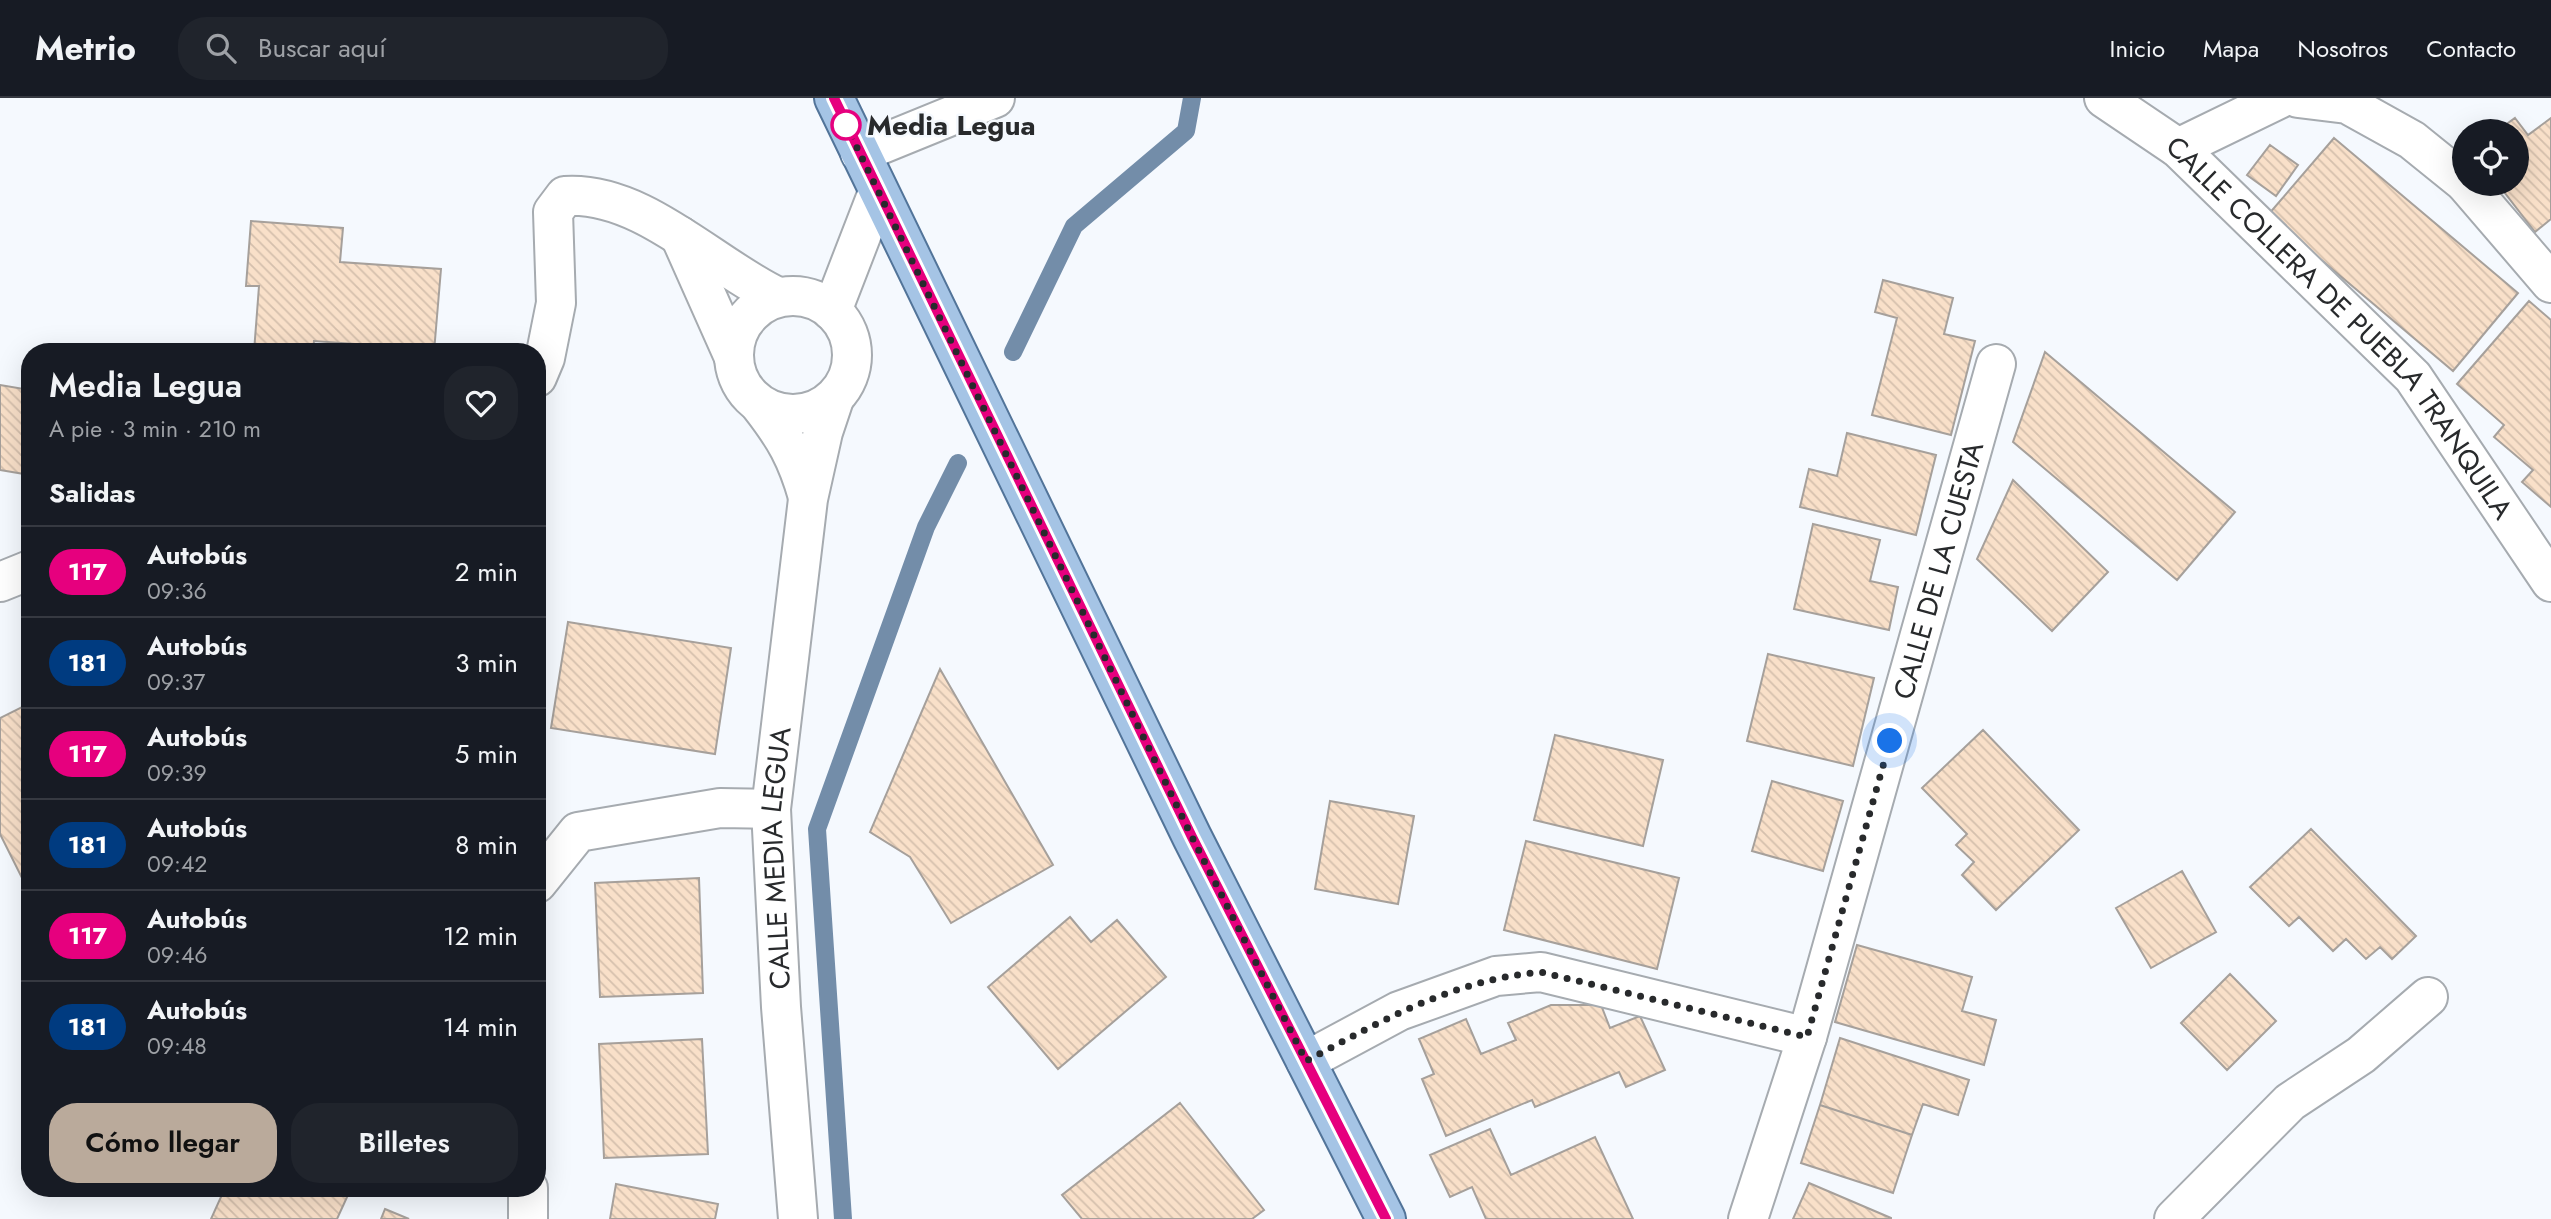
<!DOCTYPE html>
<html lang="es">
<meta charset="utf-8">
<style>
body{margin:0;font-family:Jost,sans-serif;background:#20242c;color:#f1f3f6;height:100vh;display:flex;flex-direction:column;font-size:26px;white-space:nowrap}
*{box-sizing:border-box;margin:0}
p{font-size:23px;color:#9ea1a6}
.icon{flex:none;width:38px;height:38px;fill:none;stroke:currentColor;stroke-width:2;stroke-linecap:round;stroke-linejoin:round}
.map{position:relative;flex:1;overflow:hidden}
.sheet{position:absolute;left:21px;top:245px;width:525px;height:854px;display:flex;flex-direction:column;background:#171b24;border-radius:28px;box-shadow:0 7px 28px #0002}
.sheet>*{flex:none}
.badge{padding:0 14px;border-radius:23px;font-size:24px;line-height:46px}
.controls{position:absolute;left:2452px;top:21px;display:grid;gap:14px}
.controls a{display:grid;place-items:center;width:77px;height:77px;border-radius:50%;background:#171b24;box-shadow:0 7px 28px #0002;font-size:35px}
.you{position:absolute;width:35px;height:35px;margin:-18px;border:5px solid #fff;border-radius:50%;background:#1a73e8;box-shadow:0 0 0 10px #1a73e833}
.map>.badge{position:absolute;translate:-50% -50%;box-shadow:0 0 0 4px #fff}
h2{padding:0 28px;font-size:26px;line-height:63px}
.round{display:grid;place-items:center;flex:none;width:74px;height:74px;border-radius:28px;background:#20242c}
.overview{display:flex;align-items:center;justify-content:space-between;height:119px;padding:0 28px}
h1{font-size:33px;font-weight:600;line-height:52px}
.action{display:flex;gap:14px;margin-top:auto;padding:14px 28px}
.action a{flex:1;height:80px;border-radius:28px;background:#baaa9b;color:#111;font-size:28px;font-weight:600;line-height:80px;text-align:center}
.action a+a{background:#20242c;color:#f1f3f6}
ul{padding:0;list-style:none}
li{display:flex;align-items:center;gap:21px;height:91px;padding:0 28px;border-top:2px solid #363941}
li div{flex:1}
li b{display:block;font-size:26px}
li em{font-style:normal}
li .badge{min-width:77px;font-weight:700;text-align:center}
header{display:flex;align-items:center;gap:42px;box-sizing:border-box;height:98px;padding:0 35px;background:#171b24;border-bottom:2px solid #363941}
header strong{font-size:33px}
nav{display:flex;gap:38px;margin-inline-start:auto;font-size:24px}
.search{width:490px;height:63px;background:#20242c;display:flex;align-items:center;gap:18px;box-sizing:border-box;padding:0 24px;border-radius:28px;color:#9ea1a6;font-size:26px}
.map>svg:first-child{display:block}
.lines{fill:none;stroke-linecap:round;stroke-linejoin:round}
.stream{stroke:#738da9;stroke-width:18}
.building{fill:url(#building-back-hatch);stroke:#a6a09b;stroke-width:2}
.minor-casing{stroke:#a6abb0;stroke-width:42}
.major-casing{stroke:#527499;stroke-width:42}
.minor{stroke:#fff;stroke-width:38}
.major{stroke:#a5c4e5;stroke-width:38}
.line-casing{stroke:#fff;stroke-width:16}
.line{stroke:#e6007e;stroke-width:10}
.walk{stroke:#282a2c;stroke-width:7;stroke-dasharray:0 12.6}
.stop-dot{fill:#fff;stroke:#e6007e;stroke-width:3.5}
.labels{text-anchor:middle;stroke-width:5;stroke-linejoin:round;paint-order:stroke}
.stop-label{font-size:28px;font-weight:bold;fill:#282a2c;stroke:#f5f9fe;text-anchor:start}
.street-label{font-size:28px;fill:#282a2c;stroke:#f5f9fe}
</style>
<header>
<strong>Metrio</strong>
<div class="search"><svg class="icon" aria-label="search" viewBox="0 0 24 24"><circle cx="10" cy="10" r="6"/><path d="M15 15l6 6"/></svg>Buscar aquí</div>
<nav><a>Inicio</a><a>Mapa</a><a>Nosotros</a><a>Contacto</a></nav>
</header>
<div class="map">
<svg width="2551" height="1121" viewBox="0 0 2551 1121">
<defs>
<pattern id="building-back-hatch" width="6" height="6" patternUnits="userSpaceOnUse" patternTransform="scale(1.75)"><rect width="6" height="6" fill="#f9e0c9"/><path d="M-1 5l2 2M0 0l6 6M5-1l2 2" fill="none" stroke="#d5c0ad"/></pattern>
</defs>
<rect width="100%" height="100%" fill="#f5f9fe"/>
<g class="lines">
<path class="stream" d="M1013,254L1074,128L1186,33L1192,0
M843,1121L817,731L926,429L958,365"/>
</g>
<path class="building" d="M2515,20L2528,37L2551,20V121L2535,134L2498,86H2516V33H2497Z
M2334,40L2518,195L2453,273L2268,117Z
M2270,47L2298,67L2276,98L2247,77Z
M251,123L343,130L340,164L441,171L434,254H367L368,247L314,243L313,254H254L259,188H246Z
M1883,182L1953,200L1944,236L1975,243L1951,337L1872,317L1897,220L1875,214Z
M2529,203L2551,222V409L2522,384L2533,372L2494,339L2504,327L2457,286Z
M2045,254L2235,414L2177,482L2013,344Z
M0,287L30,292V377L0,372Z
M1847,335L1936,357L1916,437L1800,409L1809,371L1837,378Z
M2013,382L2108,474L2052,533L1977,461Z
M1813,426L1880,442L1870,483L1898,489L1889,532L1794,511Z
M568,524L731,550L715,656L551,630Z
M1768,556L1874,580L1853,668L1747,643Z
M940,571L1053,767L951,825L910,759L870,734Z
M30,605V786L26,788L0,736V620Z
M1983,632L2079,732L1996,812L1962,777L1974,764L1956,747L1967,736L1922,690Z
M1555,637L1663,662L1643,748L1534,722Z
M1772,683L1843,703L1823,773L1752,753Z
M1330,703L1414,718L1398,806L1315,791Z
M2311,731L2416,838L2392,861L2380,849L2366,861L2346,841L2333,853L2299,819L2289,828L2250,789Z
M1526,743L1679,780L1657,871L1504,832Z
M2182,773L2216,834L2151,870L2116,810Z
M699,780L703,895L600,899L595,785Z
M1070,819L1091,844L1117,822L1166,879L1058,971L988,889Z
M1857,847L1972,879L1962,913L1996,922L1984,967L1835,924Z
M2230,876L2276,923L2227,972L2181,925Z
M1551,907H1601L1610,930L1640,918L1665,972L1626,989L1619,974L1535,1009L1532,1002L1446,1038L1422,981L1434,976L1419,941L1466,921L1481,956L1516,942L1508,925Z
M1840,940L1969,982L1958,1017L1923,1006L1912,1037L1820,1007Z
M702,941L708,1056L604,1060L599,946Z
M1180,1005L1264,1112L1252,1121H1082L1062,1097Z
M1820,1007L1912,1037L1893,1095L1801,1065Z
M1490,1031L1511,1077L1595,1039L1633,1121H1486L1472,1089L1450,1099L1430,1057Z
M1809,1085L1891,1120V1121H1793Z
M616,1086L718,1106L715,1121H610Z
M225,1090H334L348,1097L337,1121H211Z
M385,1111L409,1121H381Z"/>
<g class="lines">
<g class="minor-casing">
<g id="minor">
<path id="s1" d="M2104,0L2178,50L2413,279L2551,484"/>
<path d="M2298,0L2347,6L2412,42L2464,84"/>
<path d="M2178,50L2281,0"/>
<path d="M860,55L995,0"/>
<path d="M2466,86L2551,185"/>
<path d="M680,138L733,257"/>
<circle cx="793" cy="257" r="59"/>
<path d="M832,213L878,94"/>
<path d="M537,279L545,260L556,205L553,114L565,98C642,93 712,168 778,199"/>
<path d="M760,307C785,339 797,360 808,399"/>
<path d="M0,484L30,472"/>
<path d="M537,785L578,734L720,710L771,711"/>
<path d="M1306,963L1399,913L1496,878L1541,874L1807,939"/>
<path d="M528,1121V1090"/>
<path id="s2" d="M798,1121L781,909L771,711L808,401L823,334L834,301"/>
<path id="s3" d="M1748,1121L1807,939L1996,266"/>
<path d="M2174,1121L2290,1004L2361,957L2428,899"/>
</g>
</g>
<g class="major-casing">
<path id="major" d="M834,0L1192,739L1386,1121"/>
</g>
<use href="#minor" class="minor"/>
<use href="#major" class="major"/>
</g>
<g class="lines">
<g class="line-casing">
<path id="line" d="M834,0L1192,739L1386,1121"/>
</g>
<use href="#line" class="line"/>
<path class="walk" d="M846,27L1192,739L1306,963C1383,922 1453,882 1541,874L1807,939L1890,643"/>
</g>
<circle class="stop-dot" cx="846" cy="27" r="14"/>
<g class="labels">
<g class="stop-label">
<text x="867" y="37">Media Legua</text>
</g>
<g class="street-label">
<text dy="10" stroke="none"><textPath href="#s1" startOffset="332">CALLE COLLERA DE PUEBLA TRANQUILA</textPath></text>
<text dy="10" stroke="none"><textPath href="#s3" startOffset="676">CALLE DE LA CUESTA</textPath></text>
<text dy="10" stroke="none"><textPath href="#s2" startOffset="362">CALLE MEDIA LEGUA</textPath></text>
</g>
</g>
</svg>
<div class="controls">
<a><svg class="icon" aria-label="locate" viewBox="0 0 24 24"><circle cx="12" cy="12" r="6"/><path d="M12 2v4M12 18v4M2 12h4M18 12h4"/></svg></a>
</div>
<div class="you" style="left:1890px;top:643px"></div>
<section class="sheet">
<div class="overview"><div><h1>Media Legua</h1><p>A pie · 3 min · 210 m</p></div><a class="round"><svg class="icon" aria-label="heart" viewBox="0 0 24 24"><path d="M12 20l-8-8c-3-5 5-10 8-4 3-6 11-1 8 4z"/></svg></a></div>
<h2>Salidas</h2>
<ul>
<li><span class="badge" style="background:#e6007e;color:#fff">117</span><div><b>Autobús</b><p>09:36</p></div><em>2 min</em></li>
<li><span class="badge" style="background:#003b80;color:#fff">181</span><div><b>Autobús</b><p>09:37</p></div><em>3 min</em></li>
<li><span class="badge" style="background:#e6007e;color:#fff">117</span><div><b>Autobús</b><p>09:39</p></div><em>5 min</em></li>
<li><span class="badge" style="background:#003b80;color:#fff">181</span><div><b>Autobús</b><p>09:42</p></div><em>8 min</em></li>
<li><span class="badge" style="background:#e6007e;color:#fff">117</span><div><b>Autobús</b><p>09:46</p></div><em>12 min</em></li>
<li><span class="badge" style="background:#003b80;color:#fff">181</span><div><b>Autobús</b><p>09:48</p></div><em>14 min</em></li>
</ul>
<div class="action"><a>Cómo llegar</a><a>Billetes</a></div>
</section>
</div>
